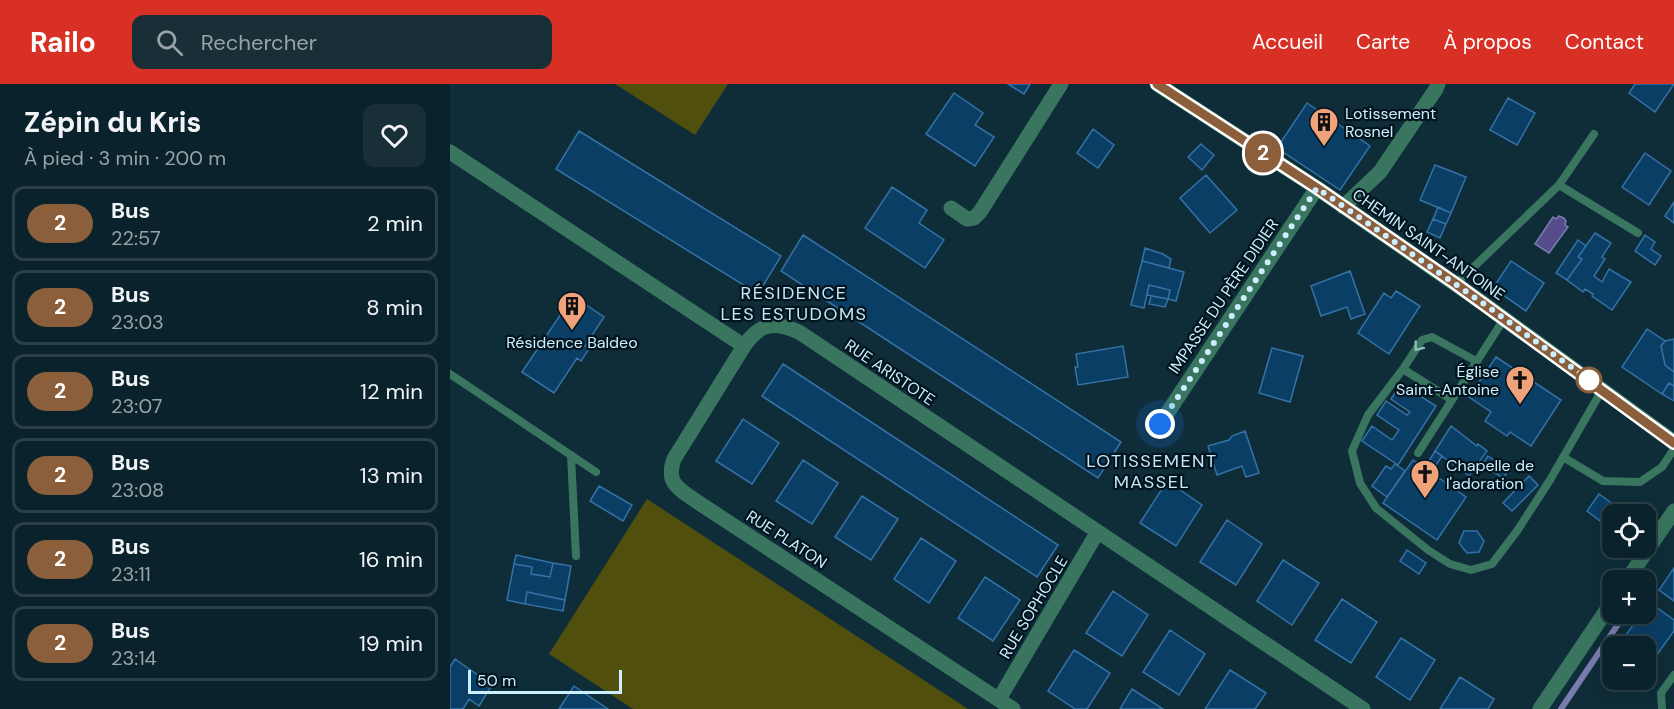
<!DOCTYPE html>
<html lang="fr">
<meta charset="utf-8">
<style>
body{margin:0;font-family:"DM Sans",sans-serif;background:#182f37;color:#f1f3f6;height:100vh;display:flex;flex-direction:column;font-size:22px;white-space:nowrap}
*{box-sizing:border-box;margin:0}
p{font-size:20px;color:#99a4a9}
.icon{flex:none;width:33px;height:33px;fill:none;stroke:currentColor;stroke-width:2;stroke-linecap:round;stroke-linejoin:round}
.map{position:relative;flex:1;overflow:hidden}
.drawer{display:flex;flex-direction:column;background:#0a222b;width:450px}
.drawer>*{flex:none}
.badge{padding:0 12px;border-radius:20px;font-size:21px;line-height:39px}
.fabs{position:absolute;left:1152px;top:420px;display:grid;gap:12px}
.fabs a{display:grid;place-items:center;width:54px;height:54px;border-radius:12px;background:#0a222b;box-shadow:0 6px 24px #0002,0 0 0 2px #2a3f47;font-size:30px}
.scale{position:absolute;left:18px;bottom:15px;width:154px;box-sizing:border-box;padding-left:6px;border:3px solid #ccefff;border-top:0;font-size:16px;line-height:21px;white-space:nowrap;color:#ccefff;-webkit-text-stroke:4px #02141d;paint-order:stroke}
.you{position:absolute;width:30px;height:30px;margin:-15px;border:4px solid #fff;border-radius:50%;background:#1a73e8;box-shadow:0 0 0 9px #1a73e833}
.map>.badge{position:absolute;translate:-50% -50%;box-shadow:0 0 0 3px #fff}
.round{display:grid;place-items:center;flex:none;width:63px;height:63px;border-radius:12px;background:#182f37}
.summary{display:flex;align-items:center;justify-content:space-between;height:102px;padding:0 24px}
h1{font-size:28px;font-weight:700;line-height:45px}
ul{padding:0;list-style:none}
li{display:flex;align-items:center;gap:18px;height:75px;margin:0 12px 9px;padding:0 12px;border:3px solid #2a3f47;border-radius:12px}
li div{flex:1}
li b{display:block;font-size:22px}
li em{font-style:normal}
li .badge{min-width:66px;font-weight:700;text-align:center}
header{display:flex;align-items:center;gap:36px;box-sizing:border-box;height:84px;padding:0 30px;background:#d93025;color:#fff}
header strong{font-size:28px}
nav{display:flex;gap:33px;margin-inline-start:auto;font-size:21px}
.search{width:420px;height:54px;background:#182f37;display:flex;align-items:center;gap:15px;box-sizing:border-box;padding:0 21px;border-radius:12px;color:#99a4a9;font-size:22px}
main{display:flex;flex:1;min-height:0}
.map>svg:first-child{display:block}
.green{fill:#514f0e}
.water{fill:#544c8b;stroke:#787dae;stroke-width:1.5}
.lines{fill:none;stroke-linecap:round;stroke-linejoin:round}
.stream{stroke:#787dae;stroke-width:6}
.building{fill:#0b3e65;stroke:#3472a7;stroke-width:1.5}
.lane{stroke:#39755f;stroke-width:8}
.street{stroke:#39755f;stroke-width:15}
.oneway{stroke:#91bebf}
.line-casing{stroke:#fff;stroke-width:14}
.line{stroke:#8b5e3c;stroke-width:9}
.walk{stroke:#ccefff;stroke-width:6;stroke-dasharray:0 10.8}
.stop-dot{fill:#fff;stroke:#8b5e3c;stroke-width:3}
.labels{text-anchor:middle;stroke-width:4.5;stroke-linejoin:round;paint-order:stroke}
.poi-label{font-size:16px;fill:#ccefff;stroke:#02141d;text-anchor:start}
.street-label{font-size:16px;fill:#ccefff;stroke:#02141d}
.neighbourhood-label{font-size:18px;letter-spacing:1.5px;fill:#c6e9f9;stroke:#02141d}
</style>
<header>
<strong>Railo</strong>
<div class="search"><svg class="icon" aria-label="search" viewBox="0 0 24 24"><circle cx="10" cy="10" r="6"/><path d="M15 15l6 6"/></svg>Rechercher</div>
<nav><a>Accueil</a><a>Carte</a><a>À propos</a><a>Contact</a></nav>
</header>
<main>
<section class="drawer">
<div class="summary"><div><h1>Zépin du Kris</h1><p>À pied · 3 min · 200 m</p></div><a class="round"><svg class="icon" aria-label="heart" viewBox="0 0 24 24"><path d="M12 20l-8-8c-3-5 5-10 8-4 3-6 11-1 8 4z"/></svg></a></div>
<ul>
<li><span class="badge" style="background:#8b5e3c;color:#fff">2</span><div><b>Bus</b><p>22:57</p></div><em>2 min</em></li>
<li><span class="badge" style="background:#8b5e3c;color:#fff">2</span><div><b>Bus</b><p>23:03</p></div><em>8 min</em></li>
<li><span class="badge" style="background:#8b5e3c;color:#fff">2</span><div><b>Bus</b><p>23:07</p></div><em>12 min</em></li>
<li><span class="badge" style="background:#8b5e3c;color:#fff">2</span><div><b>Bus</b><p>23:08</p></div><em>13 min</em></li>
<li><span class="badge" style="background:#8b5e3c;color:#fff">2</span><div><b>Bus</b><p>23:11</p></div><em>16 min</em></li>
<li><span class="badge" style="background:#8b5e3c;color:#fff">2</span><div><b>Bus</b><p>23:14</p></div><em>19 min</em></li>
</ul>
</section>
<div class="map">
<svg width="1224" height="625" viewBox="0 0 1224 625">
<rect width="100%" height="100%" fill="#0e2d39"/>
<path class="green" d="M165,0H278L245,51Z
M197,415L518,625H183L99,570Z"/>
<path class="water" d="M1109,132L1114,134L1116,137L1115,141L1118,143L1099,169L1085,160L1103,133L1106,135Z"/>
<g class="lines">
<path class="stream" d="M1111,625L1175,530"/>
</g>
<path class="building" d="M558,0H580L574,10Z
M1185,0H1224L1205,28L1179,9Z
M504,9L533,29L525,41L544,53L525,82L476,50Z
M1058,14L1085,29L1067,61L1040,46Z
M857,19L920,62L890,106L827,64Z
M643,45L664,61L648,84L627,69Z
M129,47L331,172L308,210L106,85Z
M751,60L764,71L752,86L738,73Z
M1195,69L1221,87L1199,121L1172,103Z
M985,81L1016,93L1001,129L970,116Z
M756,91L787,126L760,149L730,114Z
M442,103L477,126L469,139L494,156L475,184L415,144Z
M1224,118V139L1215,132Z
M988,123L1001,129L996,140L983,135Z
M983,135L996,140L990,154L977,148Z
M1145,149L1161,159L1152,173L1155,175L1144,192L1152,198L1159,185L1181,198L1162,226L1142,212L1143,210L1135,205L1133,208L1117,196L1132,175L1128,173Z
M353,151L671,358L648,394L331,187Z
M1195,151L1205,158L1201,165L1211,172L1205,181L1185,167Z
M1128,156L1136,162L1128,173L1132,175L1117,196L1106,189Z
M695,164L713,170L721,175L719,184L692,177Z
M692,177L734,188L726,217L718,215L720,206L699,201L694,224L681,221Z
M1061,177L1094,199L1076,227L1043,204Z
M900,187L915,230L901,235L897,223L871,232L861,202Z
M699,201L720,206L718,215L697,211Z
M946,207L970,222L939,270L908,249L934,209L941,214Z
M123,212L154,233L135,262L139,265L131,277L127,274L104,309L72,288Z
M701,212L718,215L715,223L699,220Z
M1197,245L1215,257L1211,262L1215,281L1224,288V302L1219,299L1212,310L1172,283Z
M1224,255V288L1215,281L1211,262L1215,257Z
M673,262L678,293L628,301L625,283H628L626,270Z
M822,264L853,272L840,318L809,309Z
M1046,273L1111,316L1081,362L1060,348L1057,352L1035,337L1041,328L1019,313Z
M333,280L608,461L587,493L312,312Z
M1219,299L1224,302V317L1212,310Z
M951,300L986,322L948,381L912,357L922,342L942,356L949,346L927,331L936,317L957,331L960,328L941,315Z
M293,335L329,359L302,400L266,377Z
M1001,342L1027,362L1028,360L1037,367L1019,392L985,367Z
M795,347L809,389L796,393L792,382L767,391L758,362L779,356L782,352Z
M985,367L992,372L981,389L975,384Z
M1038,372L1059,386L1053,394L1032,381Z
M353,376L388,399L362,440L326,417Z
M963,376L1016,413L987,456L933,419Z
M945,380L955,387L937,413L922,402L936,382L941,385Z
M1079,392L1088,401L1062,427L1053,419Z
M717,397L752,421L726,462L690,439Z
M149,402L182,421L173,437L140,417Z
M1149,410L1177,430H1162V446L1137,427Z
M412,412L448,435L421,476L385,453Z
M777,436L812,460L786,501L750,478Z
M1014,447H1027L1034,457L1029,468L1017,469L1009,459Z
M471,454L506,477L479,519L444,495Z
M957,466L976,479L969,490L950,477Z
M66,471L103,479L100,493L81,490L82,483L64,480Z
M833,476L869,499L842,541L807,517Z
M103,479L121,482L115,516L77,508L75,520L57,516L64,480L82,483L81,490L100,493Z
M1224,484V517L1209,506Z
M535,493L570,516L543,557L508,534Z
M663,507L698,531L672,572L636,549Z
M77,508L115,516L113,527L75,520Z
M892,515L927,538L901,579L865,556Z
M1199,518L1224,536V547L1201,579L1196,575V562H1178L1171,558L1191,530H1196V523Z
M720,546L755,570L729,611L693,588Z
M951,554L985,576L960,616L926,593Z
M624,566L660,589L637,625H625L598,607Z
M5,575L42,601L29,622L19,615L13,625H0V583Z
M780,586L816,609L805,625H755Z
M1010,593L1044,615L1038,625H990Z
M124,602L158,625H109Z
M682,605L713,625H670Z"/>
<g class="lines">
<path class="lane" d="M1109,101L1188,149
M1006,200L1109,101L1144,50
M1026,277L982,253L972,256L953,285L918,331L902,367L910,399L926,424L978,466L1000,480L1021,486L1042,480L1067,447L1100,396L1152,306
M953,285L1002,316
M0,290L146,388
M968,369L1054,235
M121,371L126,472
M1113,373L1153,397L1190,398L1212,383L1224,365
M1212,625L1211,609L1224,591"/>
<path class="street" d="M707,0L867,104L1034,220L1224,358
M0,68L294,262
M893,123L930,88L986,5L988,0
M501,124L517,135L524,134L530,128L611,0
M710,340L867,104
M1177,496L1224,427
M549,615L647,449
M563,625L246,417C229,405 215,399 224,375L294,262C310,239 323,237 349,248L913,625
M1090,625L1162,518"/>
</g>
<defs><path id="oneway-chevron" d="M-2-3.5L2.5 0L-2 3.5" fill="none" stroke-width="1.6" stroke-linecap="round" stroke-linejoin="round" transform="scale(1.5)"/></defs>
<use class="oneway" href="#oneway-chevron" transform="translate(968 263) rotate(128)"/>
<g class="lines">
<g class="line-casing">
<path id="line" d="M707,0L867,104L1006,200L1224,359"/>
</g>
<use href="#line" class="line"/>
<path class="walk" d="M710,340L867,104L1034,220L1139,296"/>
</g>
<defs>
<g id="building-pin" transform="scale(1.5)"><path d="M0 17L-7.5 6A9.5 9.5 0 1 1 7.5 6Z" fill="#f0a27a" stroke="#02141d"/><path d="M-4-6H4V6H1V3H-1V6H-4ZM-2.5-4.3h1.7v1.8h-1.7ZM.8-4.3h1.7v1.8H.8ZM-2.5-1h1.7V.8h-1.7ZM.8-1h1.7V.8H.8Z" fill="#111"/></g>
<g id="church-pin" transform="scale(1.5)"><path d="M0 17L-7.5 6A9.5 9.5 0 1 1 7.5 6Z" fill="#f0a27a" stroke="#02141d"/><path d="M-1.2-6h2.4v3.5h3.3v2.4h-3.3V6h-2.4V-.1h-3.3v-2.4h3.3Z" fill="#111"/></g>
</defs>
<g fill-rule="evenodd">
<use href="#building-pin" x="874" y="38"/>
<use href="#building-pin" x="122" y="222"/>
<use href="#church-pin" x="1070" y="296"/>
<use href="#church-pin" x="975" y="390"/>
</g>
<circle class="stop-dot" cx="1139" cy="296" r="12"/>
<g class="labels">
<g class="poi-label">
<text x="895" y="35">Lotissement<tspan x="895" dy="18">Rosnel</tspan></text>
<text x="122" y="264" text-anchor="middle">Résidence Baldeo</text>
<text x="1049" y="293" text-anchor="end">Église<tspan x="1049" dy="18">Saint-Antoine</tspan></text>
<text x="996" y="387">Chapelle de<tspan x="996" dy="18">l'adoration</tspan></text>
</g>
<g class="street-label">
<text transform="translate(979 160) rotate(35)" y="6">CHEMIN SAINT-ANTOINE</text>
<text transform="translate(773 212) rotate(-56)" y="6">IMPASSE DU PÈRE DIDIER</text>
<text transform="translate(440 288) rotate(34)" y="6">RUE ARISTOTE</text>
<text transform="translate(337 455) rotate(33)" y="6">RUE PLATON</text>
<text transform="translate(583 523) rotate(-59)" y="6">RUE SOPHOCLE</text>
</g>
<g class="neighbourhood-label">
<text x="344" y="215">RÉSIDENCE<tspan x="344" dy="21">LES ESTUDOMS</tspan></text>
<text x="702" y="383">LOTISSEMENT<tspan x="702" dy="21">MASSEL</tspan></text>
</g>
</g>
</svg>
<div class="fabs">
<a><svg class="icon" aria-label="locate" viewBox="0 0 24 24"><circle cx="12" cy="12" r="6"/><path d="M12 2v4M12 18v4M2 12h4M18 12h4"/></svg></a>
<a>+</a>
<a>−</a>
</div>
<div class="scale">50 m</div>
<div class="you" style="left:710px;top:340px"></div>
<b class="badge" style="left:813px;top:69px;background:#8b5e3c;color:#fff">2</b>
</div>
</main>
